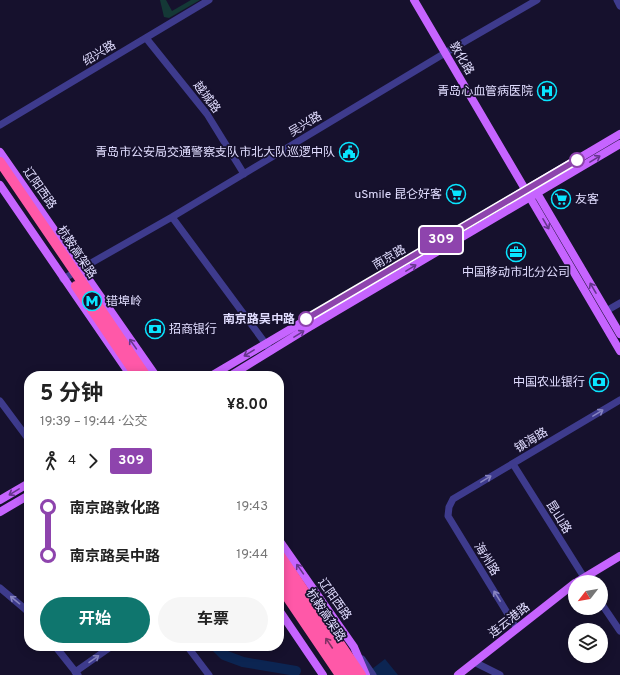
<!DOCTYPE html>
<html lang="zh">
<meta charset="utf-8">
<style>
body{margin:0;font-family:Overpass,"Noto Sans SC",sans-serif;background:#f6f6f6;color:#222;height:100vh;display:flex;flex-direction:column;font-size:15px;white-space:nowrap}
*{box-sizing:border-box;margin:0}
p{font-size:13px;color:#767676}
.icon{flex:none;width:22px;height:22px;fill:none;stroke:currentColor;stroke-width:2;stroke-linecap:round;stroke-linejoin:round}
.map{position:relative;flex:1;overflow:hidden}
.panel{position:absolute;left:24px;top:371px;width:260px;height:280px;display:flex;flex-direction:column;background:#fff;border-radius:16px;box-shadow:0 2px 10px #0003}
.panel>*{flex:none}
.badge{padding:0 8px;border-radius:3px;font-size:14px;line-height:26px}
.needle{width:26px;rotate:239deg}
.buttons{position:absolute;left:568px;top:575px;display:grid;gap:8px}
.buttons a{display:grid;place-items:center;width:40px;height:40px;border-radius:50%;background:#fff;box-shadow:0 2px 10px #0003;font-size:20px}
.map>.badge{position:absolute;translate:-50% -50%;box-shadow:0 0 0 2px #fff}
.legs{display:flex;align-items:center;gap:6px;height:44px;padding:0 16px;font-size:13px}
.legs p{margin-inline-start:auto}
.head{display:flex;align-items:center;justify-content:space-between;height:68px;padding:0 16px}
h1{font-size:22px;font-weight:700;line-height:30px}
.cta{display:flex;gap:8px;margin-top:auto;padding:8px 16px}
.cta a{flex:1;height:46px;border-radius:24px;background:#0f766e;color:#fff;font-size:16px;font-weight:700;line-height:46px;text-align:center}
.cta a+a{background:#f6f6f6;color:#222}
ul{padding:0 16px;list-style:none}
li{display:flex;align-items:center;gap:14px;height:48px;font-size:15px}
li i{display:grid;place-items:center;width:6px;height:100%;margin:0 5px;background:currentColor}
li i::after{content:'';width:10px;height:10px;margin:-5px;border:3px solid;border-radius:50%;background:#fff}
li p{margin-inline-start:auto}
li:first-child i{background:linear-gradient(#0000 50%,currentColor 0)}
li:last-child i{background:linear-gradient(currentColor 50%,#0000 0)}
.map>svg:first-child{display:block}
.green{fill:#143836}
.water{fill:#0c2552}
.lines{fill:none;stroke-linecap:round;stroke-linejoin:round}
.river{stroke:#0c2552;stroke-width:10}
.minor{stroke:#3e3b8d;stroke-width:7}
.major{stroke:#c664ff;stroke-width:8}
.highway{stroke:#ff58a8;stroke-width:10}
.highway-bridge{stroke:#ff58a8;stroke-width:10}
.oneway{stroke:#65368c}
.oneway2{stroke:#8784c0}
.oneway3{stroke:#7f3164}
.line-1-casing{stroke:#fff;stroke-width:9}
.line-1{stroke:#8e44ad;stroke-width:6}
.stop-1-dot{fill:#fff;stroke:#8e44ad;stroke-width:2}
.labels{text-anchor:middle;stroke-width:3.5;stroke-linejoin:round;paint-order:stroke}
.street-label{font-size:12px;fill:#e1ddff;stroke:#16112d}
.poi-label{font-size:12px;fill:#e1ddff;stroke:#16112d;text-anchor:end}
.stop-label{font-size:12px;font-weight:bold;fill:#e1ddff;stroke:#16112d;text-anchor:end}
</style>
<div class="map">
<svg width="620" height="675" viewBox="0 0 620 675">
<rect width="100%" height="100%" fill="#16112d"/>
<path class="green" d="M160,0H166L172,11L191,0H200L169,18L164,17Z"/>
<path class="water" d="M385,659L398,675H376L372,669Z"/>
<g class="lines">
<path class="river" d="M215,646L224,655L243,662L296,671"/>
<path class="minor" d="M617,0L620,6
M146,38L207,114L244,174
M0,125L209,0
M172,217L271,351
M63,279L172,217L445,53L537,0
M606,311L620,303
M0,401L29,440
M513,464L587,582
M0,588L25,609L29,613
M601,603L620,631
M517,629L448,516L449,507L453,499L620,400
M55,646L78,675
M187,646L209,675
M362,659L373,675
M474,662L500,675
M75,672L112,646"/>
<path class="major" d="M414,0L620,351
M0,152L156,376
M0,185L131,376
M532,192L537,193L620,334
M211,376L620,134
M230,376L306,329L620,144
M0,500L29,483
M0,512L29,495
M279,540L354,647L366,675
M577,582L620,556
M279,610L323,675
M458,675L575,583"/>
<path class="highway" d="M279,554L361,675
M279,569L351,675
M279,585L340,675"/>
<path class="highway-bridge" d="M0,162L146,376
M76,286L137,376"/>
</g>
<defs><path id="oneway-shaft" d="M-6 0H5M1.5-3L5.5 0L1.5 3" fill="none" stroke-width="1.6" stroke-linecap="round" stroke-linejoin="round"/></defs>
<g class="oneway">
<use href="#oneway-shaft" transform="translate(595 159) rotate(-31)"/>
<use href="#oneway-shaft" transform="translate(546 224) rotate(60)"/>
<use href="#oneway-shaft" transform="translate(411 268) rotate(-31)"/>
<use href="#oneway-shaft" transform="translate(593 288) rotate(-120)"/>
<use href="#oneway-shaft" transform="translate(299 334) rotate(-32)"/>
<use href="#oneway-shaft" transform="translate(133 344) rotate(-125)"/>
<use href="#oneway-shaft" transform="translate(249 353) rotate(149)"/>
<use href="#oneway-shaft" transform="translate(14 492) rotate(149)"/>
<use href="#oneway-shaft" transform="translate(300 569) rotate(-125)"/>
</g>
<g class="oneway2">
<use href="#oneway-shaft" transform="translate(598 413) rotate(-31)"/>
<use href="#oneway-shaft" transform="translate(486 479) rotate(-31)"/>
<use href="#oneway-shaft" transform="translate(497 596) rotate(-122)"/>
<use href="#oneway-shaft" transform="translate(15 600) rotate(-141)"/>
<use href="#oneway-shaft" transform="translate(94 659) rotate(-35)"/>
</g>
<use class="oneway3" href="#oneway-shaft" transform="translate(329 643) rotate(-124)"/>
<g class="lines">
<g class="line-1-casing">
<path id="line-1" d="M306,319L577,160"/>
</g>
<use href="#line-1" class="line-1"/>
</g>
<defs>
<g id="hospital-ring" transform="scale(1)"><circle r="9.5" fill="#16112d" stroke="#09e5ff" stroke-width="1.5"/><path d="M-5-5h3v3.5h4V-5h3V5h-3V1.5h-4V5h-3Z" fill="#09e5ff"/></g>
<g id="civic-ring" transform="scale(1)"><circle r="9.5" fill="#16112d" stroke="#09e5ff" stroke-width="1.5"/><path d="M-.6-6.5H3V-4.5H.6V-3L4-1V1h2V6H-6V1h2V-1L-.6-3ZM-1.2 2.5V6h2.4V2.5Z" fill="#09e5ff"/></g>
<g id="supermarket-ring" transform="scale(1)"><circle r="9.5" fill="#16112d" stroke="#09e5ff" stroke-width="1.5"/><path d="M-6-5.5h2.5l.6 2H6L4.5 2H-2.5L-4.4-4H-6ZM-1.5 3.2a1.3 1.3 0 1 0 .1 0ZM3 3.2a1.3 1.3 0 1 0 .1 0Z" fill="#09e5ff"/></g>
<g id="office-ring" transform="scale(1)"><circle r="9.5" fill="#16112d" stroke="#09e5ff" stroke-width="1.5"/><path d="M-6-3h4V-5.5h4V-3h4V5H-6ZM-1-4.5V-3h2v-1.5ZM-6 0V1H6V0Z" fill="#09e5ff"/></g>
<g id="metro-ring" transform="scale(1)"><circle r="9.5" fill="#16112d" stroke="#09e5ff" stroke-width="1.5"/><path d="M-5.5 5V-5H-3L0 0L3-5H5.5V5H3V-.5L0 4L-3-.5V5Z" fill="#09e5ff"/></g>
<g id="bank-ring" transform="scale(1)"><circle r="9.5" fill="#16112d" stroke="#09e5ff" stroke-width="1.5"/><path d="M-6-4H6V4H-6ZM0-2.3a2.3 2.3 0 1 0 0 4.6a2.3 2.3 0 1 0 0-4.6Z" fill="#09e5ff"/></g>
</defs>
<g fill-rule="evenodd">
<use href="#hospital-ring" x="547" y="91"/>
<use href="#civic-ring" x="349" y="152"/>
<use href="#supermarket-ring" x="456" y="194"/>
<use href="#supermarket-ring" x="561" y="199"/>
<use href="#office-ring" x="516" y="252"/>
<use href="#metro-ring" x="92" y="301"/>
<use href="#bank-ring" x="155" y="329"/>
<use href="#bank-ring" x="599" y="382"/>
</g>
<g class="stop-1-dot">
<circle cx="577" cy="160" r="7"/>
<circle cx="306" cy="319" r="7"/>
</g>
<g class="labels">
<g class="street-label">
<text transform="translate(99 53) rotate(-31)" y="4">绍兴路</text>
<text transform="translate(462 58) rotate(60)" y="4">敦化路</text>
<text transform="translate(207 97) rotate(53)" y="4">越城路</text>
<text transform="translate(305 124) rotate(-31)" y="4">吴兴路</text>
<text transform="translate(40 188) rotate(55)" y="4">辽阳西路</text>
<text transform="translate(77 252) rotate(56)" y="4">杭鞍高架路</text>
<text transform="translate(389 257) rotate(-30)" y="4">南京路</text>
<text transform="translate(531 440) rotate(-31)" y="4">镇海路</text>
<text transform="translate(559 517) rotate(58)" y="4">昆山路</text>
<text transform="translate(487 559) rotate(58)" y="4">海州路</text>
<text transform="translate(335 599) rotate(55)" y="4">辽阳西路</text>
<text transform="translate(326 615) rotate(56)" y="4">杭鞍高架路</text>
<text transform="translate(509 620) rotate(-38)" y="4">连云港路</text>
</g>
<g class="poi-label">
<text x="533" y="95">青岛心血管病医院</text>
<text x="335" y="156">青岛市公安局交通警察支队市北大队巡逻中队</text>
<text x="442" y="198">uSmile 昆仑好客</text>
<text x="575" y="203" text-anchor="start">友客</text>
<text x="516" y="276" text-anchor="middle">中国移动市北分公司</text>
<text x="106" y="305" text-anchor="start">错埠岭</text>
<text x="169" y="333" text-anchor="start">招商银行</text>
<text x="585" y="386">中国农业银行</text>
</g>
<g class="stop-label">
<text x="295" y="323">南京路吴中路</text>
</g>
</g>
</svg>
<div class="buttons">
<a><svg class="needle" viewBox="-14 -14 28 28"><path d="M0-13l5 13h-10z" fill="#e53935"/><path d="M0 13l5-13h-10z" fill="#767676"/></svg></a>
<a><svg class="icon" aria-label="layers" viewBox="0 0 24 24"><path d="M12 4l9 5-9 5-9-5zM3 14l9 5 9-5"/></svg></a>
</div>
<b class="badge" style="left:441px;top:240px;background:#8e44ad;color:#fff">309</b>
<section class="panel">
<div class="head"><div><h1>5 分钟</h1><p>19:39 – 19:44 · 公交</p></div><b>¥8.00</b></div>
<div class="legs"><svg class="icon" aria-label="walk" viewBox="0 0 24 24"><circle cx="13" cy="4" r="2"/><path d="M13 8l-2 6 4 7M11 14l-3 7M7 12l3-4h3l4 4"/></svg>4<svg class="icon" aria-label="forward" viewBox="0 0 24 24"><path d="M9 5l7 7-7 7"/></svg><b class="badge" style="background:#8e44ad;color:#fff">309</b></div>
<ul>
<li><i style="color:#8e44ad"></i><b>南京路敦化路</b><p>19:43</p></li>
<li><i style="color:#8e44ad"></i><b>南京路吴中路</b><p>19:44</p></li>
</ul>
<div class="cta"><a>开始</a><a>车票</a></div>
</section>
</div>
